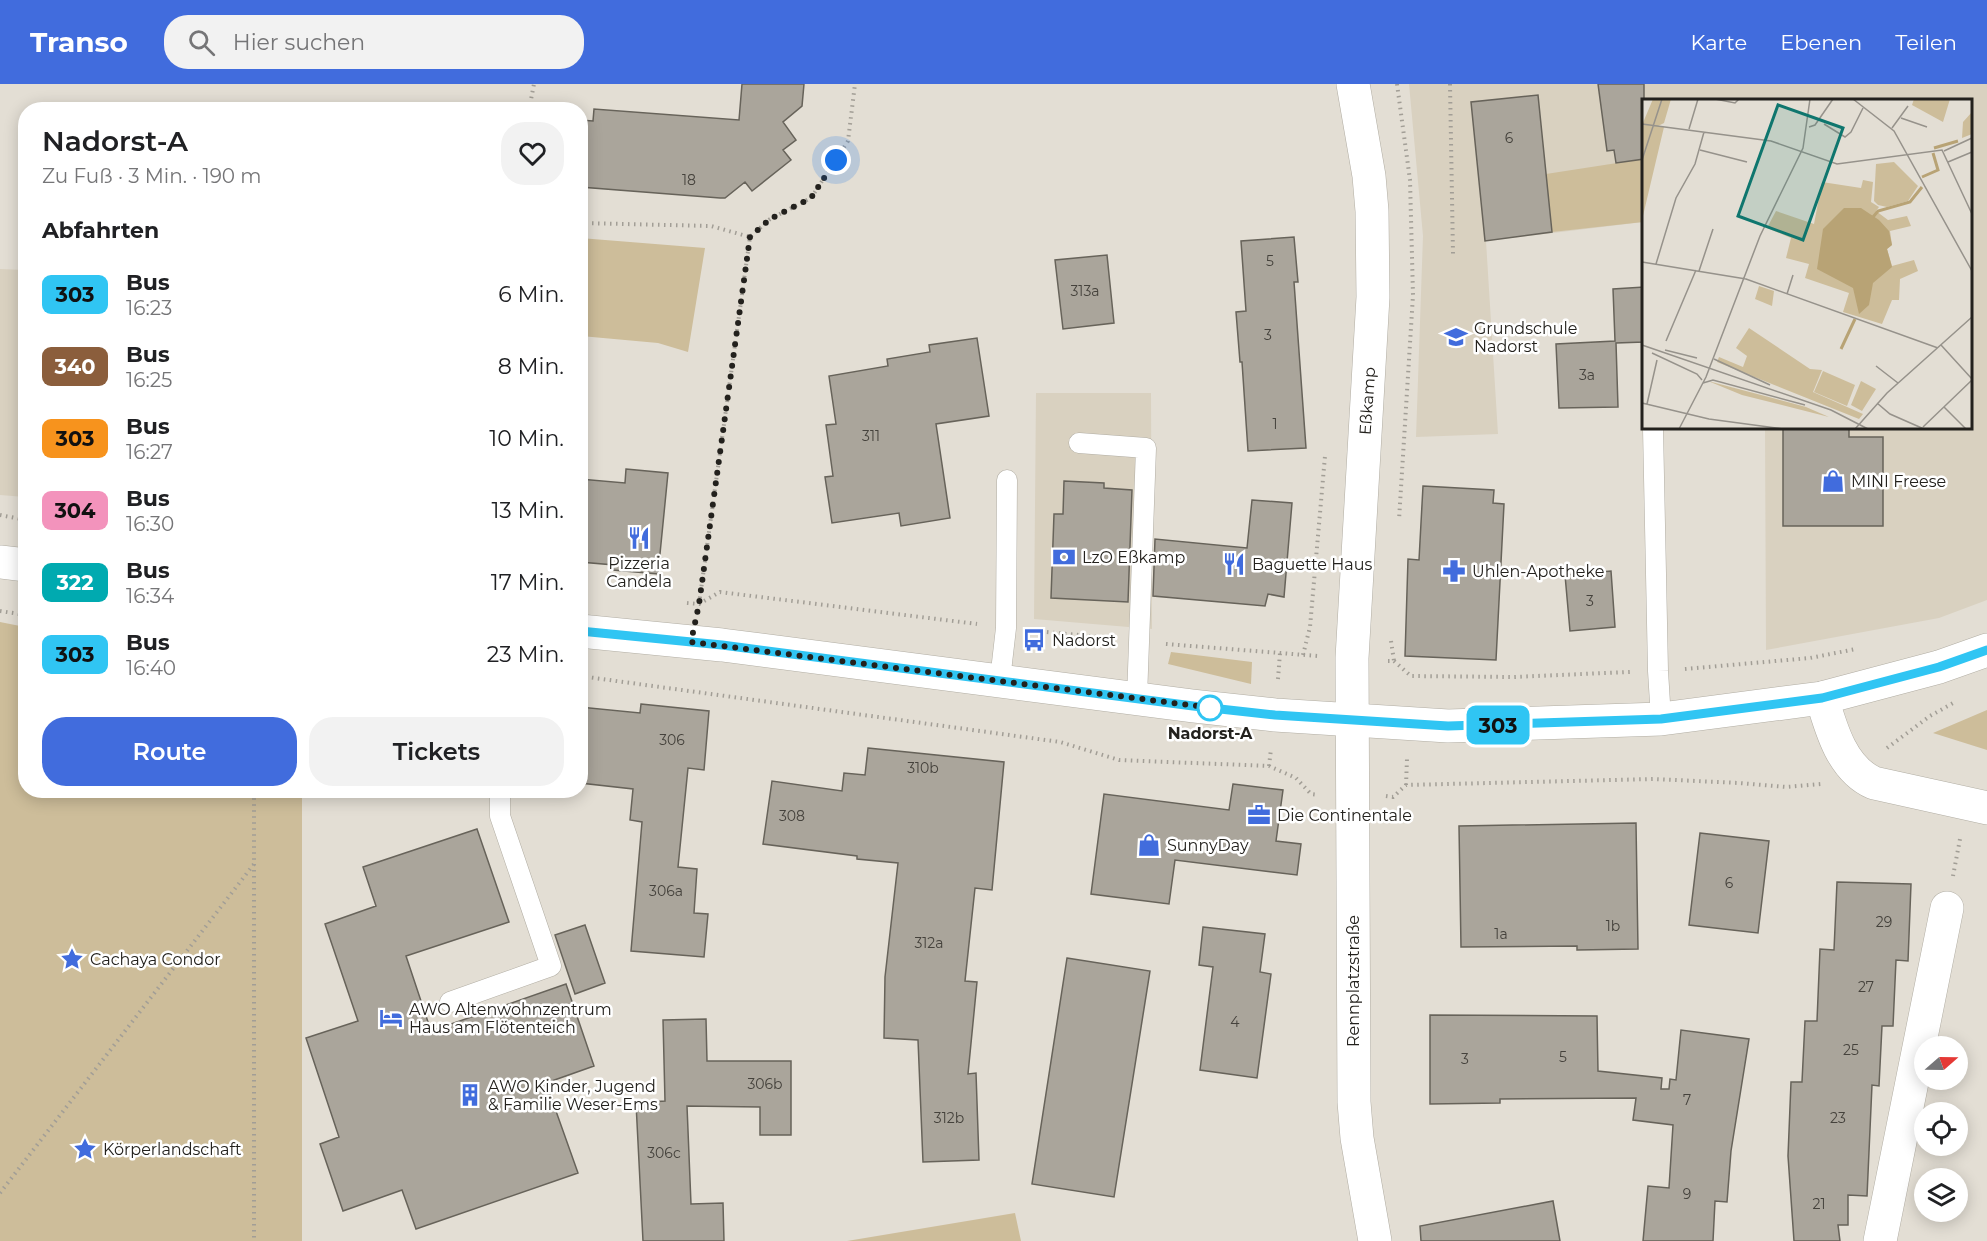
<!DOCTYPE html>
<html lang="de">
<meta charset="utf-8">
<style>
body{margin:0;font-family:Montserrat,sans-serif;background:#f2f2f2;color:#202124;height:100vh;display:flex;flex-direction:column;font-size:22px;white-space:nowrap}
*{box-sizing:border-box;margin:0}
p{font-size:20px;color:#757577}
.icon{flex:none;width:33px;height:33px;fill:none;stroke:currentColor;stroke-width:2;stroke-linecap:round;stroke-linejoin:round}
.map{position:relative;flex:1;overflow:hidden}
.details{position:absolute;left:18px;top:18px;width:570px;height:696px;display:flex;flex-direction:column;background:#fff;border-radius:24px;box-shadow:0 3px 15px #0003}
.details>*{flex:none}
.badge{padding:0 12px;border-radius:9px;font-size:21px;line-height:39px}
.needle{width:39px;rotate:70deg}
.fabs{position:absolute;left:1914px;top:952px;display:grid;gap:12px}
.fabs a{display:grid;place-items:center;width:54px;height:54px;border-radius:50%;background:#fff;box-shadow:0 3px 15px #0003;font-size:30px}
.you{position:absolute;width:30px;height:30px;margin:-15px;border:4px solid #fff;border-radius:50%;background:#1a73e8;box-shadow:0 0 0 9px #1a73e833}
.map>.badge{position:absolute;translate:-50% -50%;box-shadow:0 0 0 3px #fff}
h2{padding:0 24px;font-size:22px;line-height:54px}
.round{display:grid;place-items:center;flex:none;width:63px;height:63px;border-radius:24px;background:#f2f2f2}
.summary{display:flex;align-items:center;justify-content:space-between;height:102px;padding:0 24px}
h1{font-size:28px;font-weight:600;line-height:45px}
.action{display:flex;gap:12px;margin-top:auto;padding:12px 24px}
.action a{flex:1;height:69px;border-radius:24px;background:#416cdd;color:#fff;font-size:24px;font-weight:600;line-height:69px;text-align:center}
.action a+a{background:#f2f2f2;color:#202124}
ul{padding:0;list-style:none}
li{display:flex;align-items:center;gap:18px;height:72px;padding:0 24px}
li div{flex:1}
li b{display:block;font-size:22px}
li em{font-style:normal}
li .badge{min-width:66px;font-weight:700;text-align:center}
header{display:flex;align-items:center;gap:36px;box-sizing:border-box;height:84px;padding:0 30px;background:#416cdd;color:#fff}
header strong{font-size:28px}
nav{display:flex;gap:33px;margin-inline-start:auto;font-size:21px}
.search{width:420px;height:54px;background:#f2f2f2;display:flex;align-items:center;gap:15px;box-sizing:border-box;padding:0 21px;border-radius:24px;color:#757577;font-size:22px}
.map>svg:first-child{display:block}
.built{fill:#d9d1c0}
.green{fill:#cdbd9a}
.building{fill:#aaa59b;stroke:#67635a;stroke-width:1.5}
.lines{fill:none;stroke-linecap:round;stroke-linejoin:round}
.lane-casing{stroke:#b1ada3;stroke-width:21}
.street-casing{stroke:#b1ada3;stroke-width:34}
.secondary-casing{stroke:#b1ada3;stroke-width:34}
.path{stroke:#a29e96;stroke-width:4;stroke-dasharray:1.5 4.5;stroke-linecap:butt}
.lane{stroke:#fff;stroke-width:20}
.street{stroke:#fff;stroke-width:33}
.secondary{stroke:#fff;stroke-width:33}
.line-casing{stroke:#fff;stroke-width:14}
.line{stroke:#30c5f3;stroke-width:9}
.walk{stroke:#23211d;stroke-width:6;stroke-dasharray:0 10.8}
.stop-dot{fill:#fff;stroke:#30c5f3;stroke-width:3}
.labels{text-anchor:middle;stroke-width:5;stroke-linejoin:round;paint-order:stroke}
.number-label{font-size:14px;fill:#45423c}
.poi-label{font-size:16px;fill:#23211d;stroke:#fff;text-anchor:start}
.street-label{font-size:16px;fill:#23211d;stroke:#fff}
.stop-label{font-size:16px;font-weight:bold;fill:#23211d;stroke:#fff}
.inset-river{fill:none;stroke:#b8a375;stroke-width:3}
.inset-road{fill:none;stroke:#96928b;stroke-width:1.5}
.view{fill:#0f766e;fill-opacity:0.15;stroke:#0f766e;stroke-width:3}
.inset-edge{fill:none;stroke:#23211d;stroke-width:3}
</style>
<header>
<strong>Transo</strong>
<div class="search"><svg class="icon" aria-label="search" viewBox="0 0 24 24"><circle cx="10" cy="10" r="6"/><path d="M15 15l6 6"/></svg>Hier suchen</div>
<nav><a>Karte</a><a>Ebenen</a><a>Teilen</a></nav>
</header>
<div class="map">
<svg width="1987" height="1157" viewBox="0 0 1987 1157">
<rect width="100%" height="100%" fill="#e3ded4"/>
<path class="built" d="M1409,0H1987V516L1939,534L1766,566L1765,344H1970V16H1644L1643,138L1486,157L1498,350L1416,353L1423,152Z
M0,185L25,186V413L0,411Z
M1036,309H1151L1152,545L1034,535Z"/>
<path class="green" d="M1643,75V138L1552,148L1546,90Z
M580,154L705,164L688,268L658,259L581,252Z
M0,538L25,543L26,706L302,707V1157H0Z
M1171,568L1252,578L1251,600L1168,580Z
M1987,626V666L1933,649Z
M1015,1129L1021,1157H847Z"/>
<path class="building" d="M742,0H804L802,22L783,38L796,56L783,66L791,76L752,107L745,98L725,114H720L580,103V36L593,37L594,25L739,36Z
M1598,0H1644V75L1616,79L1614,66L1607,67Z
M1538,11L1552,148L1485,157L1471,18Z
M1294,153L1298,198H1294L1306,364L1248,367L1242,278H1240L1236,228L1246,227L1241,157Z
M1107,171L1114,239L1063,245L1055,176Z
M1644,203V258L1616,259L1618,323L1559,324L1556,260L1615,257L1613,205Z
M977,254L989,332L936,340L950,434L901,442L899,429L832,439L825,393L833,392L826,341L836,340L829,292L888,282L887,275L930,268L929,261Z
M1783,344H1849V353H1883V442H1783Z
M626,385L668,389L658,490L613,486L614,481L580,478V395L625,399Z
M1064,397L1104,399V404L1132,406L1128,518L1051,514L1054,430H1063Z
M1423,402L1494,406L1493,419L1504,420L1496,576L1405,572L1408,475L1419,476Z
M1252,416L1292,419L1284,513L1268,510L1265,522L1153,512L1155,455L1247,464Z
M1611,487L1615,543L1570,547L1565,491Z
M641,620L709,627L704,686L688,684L678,783L697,785L694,829L708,830L704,873L631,867L642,738L630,736L633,705L580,699V623L640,629Z
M868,664L1004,678L992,806L975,804L965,897L977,898L968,990L976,989L979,1076L923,1078L918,956L884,954L885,893L898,779L857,775V772L763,760L772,697L842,707L844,689L865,691Z
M1233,700L1283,706L1276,757L1301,760L1297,791L1175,776L1169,820L1091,810L1104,710L1229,726Z
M1636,739L1638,865L1577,866V862L1461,863L1459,742Z
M477,745L509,838L406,872L431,947L566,900L594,982L546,999L578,1089L416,1145L402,1106L343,1127L320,1060L339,1053L306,954L358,937L325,840L376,822L363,783Z
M1700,749L1769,757L1758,849L1689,841Z
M1837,798L1911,800L1908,877L1896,876L1893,942H1882L1879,1002L1872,1001L1867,1112L1848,1111V1141H1838L1840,1157H1794L1788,1072L1791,998H1802L1805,937H1817L1820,865L1834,866Z
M585,841L605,899L575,910L555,851Z
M1203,843L1265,850L1260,888L1271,890L1257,994L1200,986L1213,883L1199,881Z
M1067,874L1150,887L1114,1113L1032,1100Z
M1430,931L1597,932L1598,987L1662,994L1661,1005H1669L1670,995L1676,996L1681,946L1749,955L1731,1067L1727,1118L1715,1117L1713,1157H1643L1648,1102L1669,1104L1673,1041L1633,1036L1636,1014L1500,1015V1019L1430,1020Z
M706,935L707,977H791V1051H760V1023L687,1022L691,1120L723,1119L724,1157H643L636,1019L665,1017L663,936Z
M1553,1117L1560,1157H1421L1420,1142Z"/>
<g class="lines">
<g class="lane-casing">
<path id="lane" d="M1653,344L1658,587L1661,635
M1079,359L1146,364L1137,614
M1000,596L1006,544L1007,396
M450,918L551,882L500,732V706"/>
</g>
<g class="street-casing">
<path id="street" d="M1353,0L1369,92L1372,127L1373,213L1352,574L1354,1018L1357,1054L1375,1157
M1822,614C1831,645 1842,685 1874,699L1987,724
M1880,1157L1947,824"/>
</g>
<g class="secondary-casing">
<path id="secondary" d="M0,478L26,481
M580,547L722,561L1193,622L1275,631L1448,642L1661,635L1822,614L1939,583L1987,566"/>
</g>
<path class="path" d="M1397,0L1410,96L1413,211L1399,436
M1450,0L1453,170
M529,26L534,0
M580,139L711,142L750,153
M0,431L26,436
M687,519L699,520L720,508L977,540
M699,520L750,153L770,135L811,114L848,57L855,0
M0,527L26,531
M1035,547L1111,554
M1391,557L1394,577
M1166,560L1318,572
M1303,571L1310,543L1325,372
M1388,577H1394L1411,592L1513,593L1630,588
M1685,585L1810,574L1856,565
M580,592L1060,658L1119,676L1269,682L1296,694L1311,710L1319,711
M1278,595L1280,569
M1887,664L1930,632L1955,618
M1269,682L1271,665
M1406,701L1407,675
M1386,712L1393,713L1406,701L1654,695L1739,699L1786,703L1821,700
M254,780V1157
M1953,792L1960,755
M0,1109L254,780V706"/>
<use href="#lane" class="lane"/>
<use href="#street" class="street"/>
<use href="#secondary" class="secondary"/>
</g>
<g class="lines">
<g class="line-casing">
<path id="line" d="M580,547L722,561L1193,622L1275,631L1448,642L1661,635L1822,614L1939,583L1987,566"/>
</g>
<use href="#line" class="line"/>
<path class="walk" d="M836,76L811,114L770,135L750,153L699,520L691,558L1213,624H1210"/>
</g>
<defs>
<g id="school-bare" transform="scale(1.8)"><path d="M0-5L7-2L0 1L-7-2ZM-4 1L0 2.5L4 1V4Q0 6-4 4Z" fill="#416cdd" stroke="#fff" stroke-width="2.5" paint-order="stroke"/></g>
<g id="shop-bare" transform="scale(1.8)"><path d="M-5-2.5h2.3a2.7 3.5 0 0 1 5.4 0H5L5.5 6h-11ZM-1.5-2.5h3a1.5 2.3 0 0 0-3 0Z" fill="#416cdd" stroke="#fff" stroke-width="2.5" paint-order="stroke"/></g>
<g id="restaurant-bare" transform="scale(1.8)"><path d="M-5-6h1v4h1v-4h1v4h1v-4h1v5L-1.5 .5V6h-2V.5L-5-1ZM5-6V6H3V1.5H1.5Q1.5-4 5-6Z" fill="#416cdd" stroke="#fff" stroke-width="2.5" paint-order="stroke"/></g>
<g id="bank-bare" transform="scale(1.8)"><path d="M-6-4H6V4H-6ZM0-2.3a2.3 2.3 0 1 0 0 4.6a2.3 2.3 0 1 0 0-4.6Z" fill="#416cdd" stroke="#fff" stroke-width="2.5" paint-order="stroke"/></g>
<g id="pharmacy-bare" transform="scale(1.8)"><path d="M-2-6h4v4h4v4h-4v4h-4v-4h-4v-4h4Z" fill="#416cdd" stroke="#fff" stroke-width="2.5" paint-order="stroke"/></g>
<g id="bus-bare" transform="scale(1.8)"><path d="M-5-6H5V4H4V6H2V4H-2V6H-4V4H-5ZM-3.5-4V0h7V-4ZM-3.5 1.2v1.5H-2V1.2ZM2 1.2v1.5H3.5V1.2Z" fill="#416cdd" stroke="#fff" stroke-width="2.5" paint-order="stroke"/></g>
<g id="office-bare" transform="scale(1.8)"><path d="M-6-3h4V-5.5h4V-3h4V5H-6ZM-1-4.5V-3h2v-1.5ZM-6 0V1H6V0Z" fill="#416cdd" stroke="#fff" stroke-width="2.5" paint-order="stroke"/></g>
<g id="sight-bare" transform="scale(1.8)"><path d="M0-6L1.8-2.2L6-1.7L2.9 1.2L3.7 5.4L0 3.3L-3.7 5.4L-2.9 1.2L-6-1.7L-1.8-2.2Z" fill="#416cdd" stroke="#fff" stroke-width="2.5" paint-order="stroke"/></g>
<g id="hotel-bare" transform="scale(1.8)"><path d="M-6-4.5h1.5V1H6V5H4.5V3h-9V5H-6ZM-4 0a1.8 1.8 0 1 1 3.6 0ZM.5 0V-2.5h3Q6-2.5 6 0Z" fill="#416cdd" stroke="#fff" stroke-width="2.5" paint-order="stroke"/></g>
<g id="building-bare" transform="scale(1.8)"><path d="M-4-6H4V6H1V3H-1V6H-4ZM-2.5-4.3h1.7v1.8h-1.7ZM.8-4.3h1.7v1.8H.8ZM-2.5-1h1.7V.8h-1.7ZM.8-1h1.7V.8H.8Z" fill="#416cdd" stroke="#fff" stroke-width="2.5" paint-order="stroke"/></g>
</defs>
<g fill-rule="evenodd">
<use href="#school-bare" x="1456" y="253"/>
<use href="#shop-bare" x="1833" y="397"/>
<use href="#restaurant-bare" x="639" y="454"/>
<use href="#bank-bare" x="1064" y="473"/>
<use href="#restaurant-bare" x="1234" y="480"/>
<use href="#pharmacy-bare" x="1454" y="487"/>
<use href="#bus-bare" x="1034" y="556"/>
<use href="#office-bare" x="1259" y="731"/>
<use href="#shop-bare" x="1149" y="761"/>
<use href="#sight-bare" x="72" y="875"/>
<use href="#hotel-bare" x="391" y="934"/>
<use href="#building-bare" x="470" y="1011"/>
<use href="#sight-bare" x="85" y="1065"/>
</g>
<circle class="stop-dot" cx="1210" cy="624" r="12"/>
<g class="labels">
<g class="number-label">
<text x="1509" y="59">6</text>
<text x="689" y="101">18</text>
<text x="1270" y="182">5</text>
<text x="1085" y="212">313a</text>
<text x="1268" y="256">3</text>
<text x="1587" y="296">3a</text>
<text x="1275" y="345">1</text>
<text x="871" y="357">311</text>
<text x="1590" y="522">3</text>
<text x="672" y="661">306</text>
<text x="923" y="689">310b</text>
<text x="792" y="737">308</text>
<text x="1729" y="804">6</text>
<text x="666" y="812">306a</text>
<text x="1884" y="843">29</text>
<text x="1613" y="847">1b</text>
<text x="1501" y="855">1a</text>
<text x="929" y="864">312a</text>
<text x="1866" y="908">27</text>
<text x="1235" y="943">4</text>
<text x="1851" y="971">25</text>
<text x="1563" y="978">5</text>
<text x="1465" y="980">3</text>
<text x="765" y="1005">306b</text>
<text x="1687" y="1021">7</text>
<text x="949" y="1039">312b</text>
<text x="1838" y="1039">23</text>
<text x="664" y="1074">306c</text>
<text x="1687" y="1115">9</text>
<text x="1819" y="1125">21</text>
</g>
<g class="poi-label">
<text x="1474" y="250">Grundschule<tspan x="1474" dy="18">Nadorst</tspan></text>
<text x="1851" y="403">MINI Freese</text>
<text x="1082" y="479">LzO Eßkamp</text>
<text x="639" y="485" text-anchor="middle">Pizzeria<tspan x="639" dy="18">Candela</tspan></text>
<text x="1252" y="486">Baguette Haus</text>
<text x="1472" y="493">Uhlen-Apotheke</text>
<text x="1052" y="562">Nadorst</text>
<text x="1277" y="737">Die Continentale</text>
<text x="1167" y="767">SunnyDay</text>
<text x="90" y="881">Cachaya Condor</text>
<text x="409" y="931">AWO Altenwohnzentrum<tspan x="409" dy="18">Haus am Flötenteich</tspan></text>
<text x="488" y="1008">AWO Kinder, Jugend<tspan x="488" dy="18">&amp; Familie Weser-Ems</tspan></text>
<text x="103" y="1071">Körperlandschaft</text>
</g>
<g class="street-label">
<text transform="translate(1367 317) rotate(-86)" y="6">Eßkamp</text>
<text transform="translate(1353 897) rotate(-90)" y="6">Rennplatzstraße</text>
</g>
<g class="stop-label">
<text x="1210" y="655">Nadorst-A</text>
</g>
</g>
<g transform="translate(1642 15)">
<rect width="330" height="330" fill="#e3ded4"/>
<path d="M11,0H29L22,24L16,27L22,28L0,121V26ZM272,0H308L301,23L270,6ZM330,13V35L320,39L321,23ZM252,63L276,87L266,102L245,108L236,106L232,102L234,65ZM221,81L231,83L229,103L237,108L234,112L246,121L265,117L269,127L248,132L250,146L245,150L250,167L272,161L276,172L258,180L257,201H250L240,225L201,213L207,194L163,179L167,165L144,159L149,139L125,129L134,112L172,125L180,83L219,89ZM117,187L132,192L130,207L113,200ZM107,229L168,270L180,271L171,293L221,315L217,320L75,263L77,258L101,268L105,257L94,249ZM181,272L213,286L205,307L172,293ZM66,282L164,308L187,318L100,296ZM219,282L234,290L220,312L209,306Z" fill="#cdbd9a"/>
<path d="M202,109H219L237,121L247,132L250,146L245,150L250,168L231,184L227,206L217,215L211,189L175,170L181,130Z" fill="#b8a375"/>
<path class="inset-river" d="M292,49L316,42M280,78L296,71L291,54M231,118L236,112L268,103L280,88M199,250L213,220"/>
<path class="inset-road" d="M73,0L93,4L97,0M211,0L252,32L330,172M259,19L285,28M0,25L129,42L195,65L300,51L330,115M182,25L203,38L209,33L221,9M167,28L173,26L191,0M250,29L266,7M47,30L56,0M58,51L105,63M302,52L330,39M0,61L20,0M306,63L330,53M0,163L104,180L296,249M14,165L34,99L53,65L62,33M57,172L71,130M145,195L151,176M24,242L54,171M0,246L189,311L226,330M299,246L330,280M23,251L55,259M10,254L55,275L60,281M72,260L128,286M234,267L256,284M61,284L71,281L163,306M0,304L67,320L141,330M235,304L248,315L282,330M5,305L15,261M302,308L324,330M281,328L330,281M37,330L64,278L118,137L161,49L168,0M213,330L245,294L330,218"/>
<path class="view" d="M136,6L201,29L161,141L96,117Z"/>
<rect width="330" height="330" class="inset-edge"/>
</g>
</svg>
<div class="fabs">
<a><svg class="needle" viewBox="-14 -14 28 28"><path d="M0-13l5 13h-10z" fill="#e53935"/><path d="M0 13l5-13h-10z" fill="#757577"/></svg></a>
<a><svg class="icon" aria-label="locate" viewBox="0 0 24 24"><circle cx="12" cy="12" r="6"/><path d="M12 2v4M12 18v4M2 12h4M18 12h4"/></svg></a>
<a><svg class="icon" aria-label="layers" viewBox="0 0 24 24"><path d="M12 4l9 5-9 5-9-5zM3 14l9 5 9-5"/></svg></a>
</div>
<div class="you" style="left:836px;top:76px"></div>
<b class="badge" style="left:1498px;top:641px;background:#30c5f3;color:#111">303</b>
<section class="details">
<div class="summary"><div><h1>Nadorst-A</h1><p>Zu Fuß · 3 Min. · 190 m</p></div><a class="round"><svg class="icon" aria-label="heart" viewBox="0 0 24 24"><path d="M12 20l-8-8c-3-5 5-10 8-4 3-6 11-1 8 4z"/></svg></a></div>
<h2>Abfahrten</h2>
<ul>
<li><span class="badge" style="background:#30c5f3;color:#111">303</span><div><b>Bus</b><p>16:23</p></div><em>6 Min.</em></li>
<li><span class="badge" style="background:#8b5e3c;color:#fff">340</span><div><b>Bus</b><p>16:25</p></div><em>8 Min.</em></li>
<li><span class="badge" style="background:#f7931d;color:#111">303</span><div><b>Bus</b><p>16:27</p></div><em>10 Min.</em></li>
<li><span class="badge" style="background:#f393bc;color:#111">304</span><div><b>Bus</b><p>16:30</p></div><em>13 Min.</em></li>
<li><span class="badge" style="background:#00aab0;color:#fff">322</span><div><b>Bus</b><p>16:34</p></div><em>17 Min.</em></li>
<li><span class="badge" style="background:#30c5f3;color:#111">303</span><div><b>Bus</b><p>16:40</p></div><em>23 Min.</em></li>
</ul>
<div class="action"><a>Route</a><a>Tickets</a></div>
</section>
</div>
